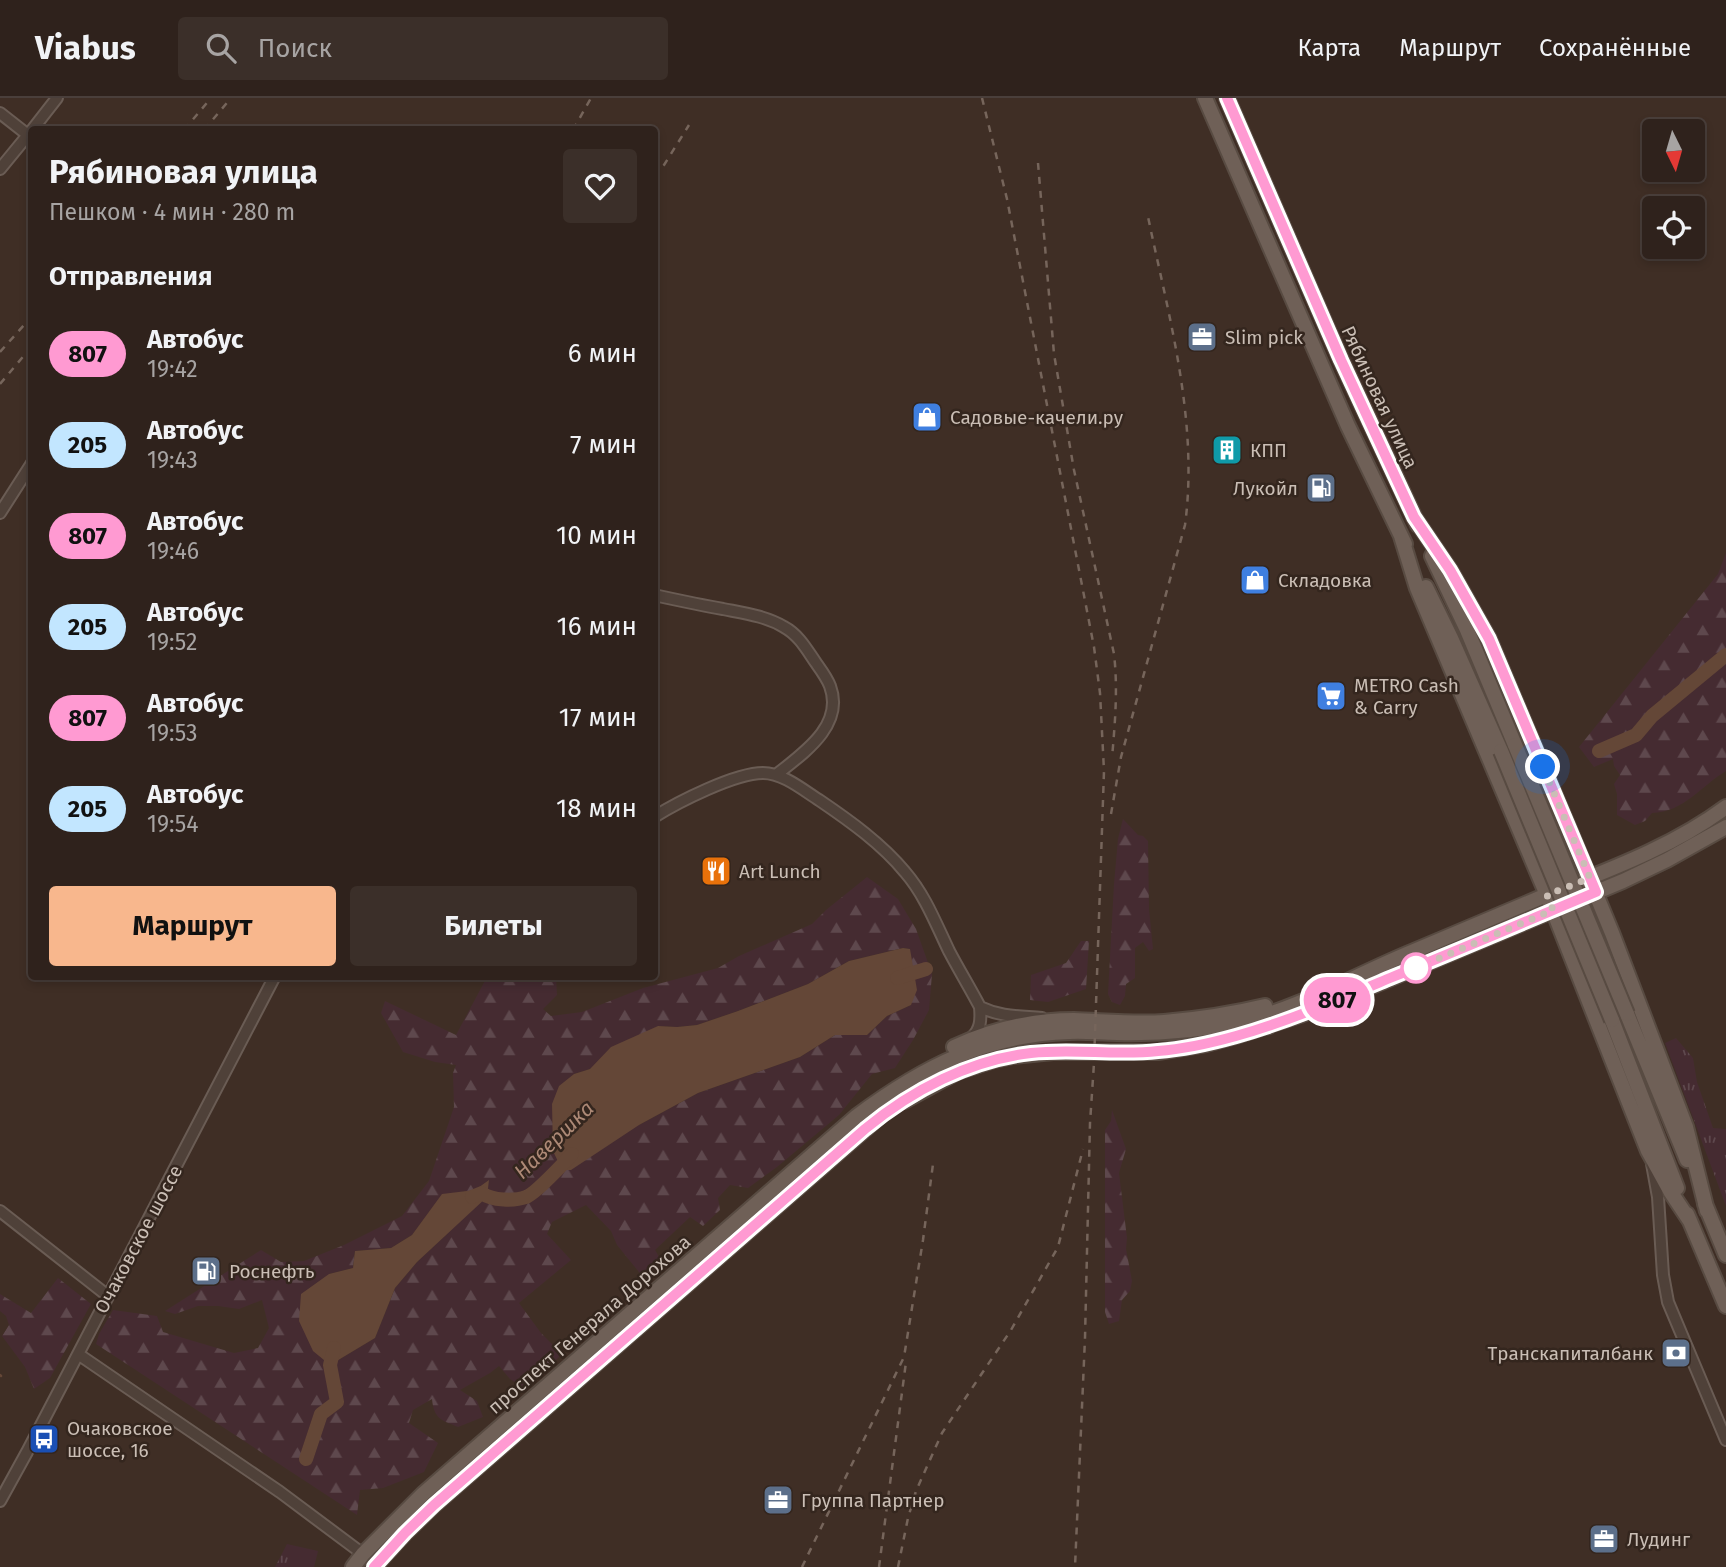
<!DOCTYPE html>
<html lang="ru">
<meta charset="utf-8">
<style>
body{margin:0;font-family:"Fira Sans",sans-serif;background:#3b2f29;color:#f1f3f6;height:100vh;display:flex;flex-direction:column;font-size:26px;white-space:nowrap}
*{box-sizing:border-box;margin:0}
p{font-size:23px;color:#a7a4a3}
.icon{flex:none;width:38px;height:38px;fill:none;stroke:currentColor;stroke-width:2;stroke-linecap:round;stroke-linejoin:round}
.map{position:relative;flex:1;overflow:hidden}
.panel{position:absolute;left:28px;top:28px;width:630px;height:854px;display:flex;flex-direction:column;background:#2f221c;border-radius:7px;box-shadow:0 4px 10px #0003,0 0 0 2px #4a3f3b}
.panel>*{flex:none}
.badge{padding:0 14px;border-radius:23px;font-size:24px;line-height:46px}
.needle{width:46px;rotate:175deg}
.buttons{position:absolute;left:1642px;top:21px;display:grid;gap:14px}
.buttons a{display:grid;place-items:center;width:63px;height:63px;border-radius:7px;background:#2f221c;box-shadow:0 4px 10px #0003,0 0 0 2px #4a3f3b;font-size:35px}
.you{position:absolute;width:35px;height:35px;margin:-18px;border:5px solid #fff;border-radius:50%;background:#1a73e8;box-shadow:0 0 0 10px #1a73e833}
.map>.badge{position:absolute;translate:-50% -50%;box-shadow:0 0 0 4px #fff}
h2{padding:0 21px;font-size:26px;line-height:63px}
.round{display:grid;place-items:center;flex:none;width:74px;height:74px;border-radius:7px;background:#3b2f29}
.headline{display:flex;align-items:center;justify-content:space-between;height:119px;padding:0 21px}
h1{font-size:33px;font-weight:700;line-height:52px}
.button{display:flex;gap:14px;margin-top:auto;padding:14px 21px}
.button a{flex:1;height:80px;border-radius:7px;background:#f8b78d;color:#111;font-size:28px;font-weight:700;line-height:80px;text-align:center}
.button a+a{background:#3b2f29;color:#f1f3f6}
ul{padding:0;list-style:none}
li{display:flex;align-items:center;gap:21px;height:91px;padding:0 21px}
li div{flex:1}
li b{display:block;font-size:26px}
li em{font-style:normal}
li .badge{min-width:77px;font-weight:700;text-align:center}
header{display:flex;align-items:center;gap:42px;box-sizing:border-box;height:98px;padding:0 35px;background:#2f221c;border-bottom:2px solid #4a3f3b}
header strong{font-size:33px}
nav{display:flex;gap:38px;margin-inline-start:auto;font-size:24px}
.search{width:490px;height:63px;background:#3b2f29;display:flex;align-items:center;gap:18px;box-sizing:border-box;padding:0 24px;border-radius:7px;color:#a7a4a3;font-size:26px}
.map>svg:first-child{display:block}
.grass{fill:url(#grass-tufts)}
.forest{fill:url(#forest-firs);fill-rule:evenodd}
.water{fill:#644737}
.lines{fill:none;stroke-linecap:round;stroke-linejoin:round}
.stream{stroke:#644737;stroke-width:2.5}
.river{stroke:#644737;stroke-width:14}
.minor-casing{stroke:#6a5c54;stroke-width:14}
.major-casing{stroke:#584b42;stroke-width:18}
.minor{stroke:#4f4139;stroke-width:10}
.major{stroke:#6f6057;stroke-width:14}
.rail{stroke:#76655b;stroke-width:2.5;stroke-dasharray:7 7;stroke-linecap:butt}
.major-bridge-casing{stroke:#584b42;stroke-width:18;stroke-linecap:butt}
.major-bridge{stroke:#6f6057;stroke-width:14}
.line-casing{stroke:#fff;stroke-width:16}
.line{stroke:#ff9ad2;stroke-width:10}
.walk{stroke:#cabeb5;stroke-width:7;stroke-dasharray:0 12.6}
.stop-dot{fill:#fff;stroke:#ff9ad2;stroke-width:3.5}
.labels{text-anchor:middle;stroke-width:5;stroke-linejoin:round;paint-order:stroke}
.poi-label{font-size:19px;fill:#cabeb5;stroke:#34261e;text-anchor:start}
.street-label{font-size:19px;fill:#cabeb5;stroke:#34261e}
.water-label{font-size:21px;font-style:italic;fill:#ad8976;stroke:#34261e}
</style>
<header>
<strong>Viabus</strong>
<div class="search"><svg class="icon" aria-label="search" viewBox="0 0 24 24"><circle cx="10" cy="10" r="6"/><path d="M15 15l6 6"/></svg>Поиск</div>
<nav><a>Карта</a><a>Маршрут</a><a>Сохранённые</a></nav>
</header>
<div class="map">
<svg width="1726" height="1469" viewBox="0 0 1726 1469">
<defs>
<pattern id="grass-tufts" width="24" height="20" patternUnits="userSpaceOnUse" patternTransform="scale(1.75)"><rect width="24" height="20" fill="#452b31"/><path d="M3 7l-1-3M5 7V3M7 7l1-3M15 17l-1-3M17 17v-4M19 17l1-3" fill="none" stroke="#5e484d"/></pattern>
<pattern id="forest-firs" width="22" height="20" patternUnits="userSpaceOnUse" patternTransform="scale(1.75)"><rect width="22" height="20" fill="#452b31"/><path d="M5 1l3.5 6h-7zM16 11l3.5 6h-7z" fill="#5e484d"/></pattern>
</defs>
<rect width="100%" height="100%" fill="#3f2e25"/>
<path class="grass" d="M1676,940L1693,960L1697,984L1713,1030L1726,1031V1108L1665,945Z
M287,1446L318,1453L314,1469H275Z"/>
<path class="forest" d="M1726,455V673C1701,688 1684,714 1652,715L1645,723L1635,727L1617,717V696L1614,686L1620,677L1614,668L1613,661L1594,669L1579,649L1718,476Z
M1123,721L1138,737L1143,738L1148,743L1149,811L1153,851L1149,853L1143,844L1135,850V880L1126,886L1125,898L1120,907L1112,904L1108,896L1114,786L1118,741Z
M867,779L898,801L916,831L932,876L929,912L913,942L895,970L872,976L839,1017L777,1069L748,1090L730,1087L718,1100L720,1112L703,1128L690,1119L655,1152L661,1162C656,1170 653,1178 643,1179L617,1147L611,1133L586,1107L552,1124L547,1136L571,1162L519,1205L541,1235L562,1256L537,1281L521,1288L510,1281L499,1268L490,1275L460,1292L477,1303L483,1319L458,1329C441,1322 434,1321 432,1301L413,1312L409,1325L438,1345L424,1374L383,1390L360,1392L357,1417L96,1246L99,1236L113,1212L157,1218L163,1234L234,1255L258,1250L269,1230L262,1202L239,1211L218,1208H198L175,1216L165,1213L261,1152L281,1164L304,1163L344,1147L402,1118L429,1083L454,1009L453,975L456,967L435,964L403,954L381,915L385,903L456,937L487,879H556L557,897L543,911L551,918L582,914L643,890L718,870L739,858L812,826L826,812ZM903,850L910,851L911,907L887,918L867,937H835L800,959L698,995L639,1027L574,976L590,971L658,928L677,929L697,927L738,913L808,886L849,863ZM488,1083L448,1135L417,1164L395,1190L375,1240L330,1267L329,1176L353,1170L355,1153L391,1150L412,1137L442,1097L476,1092Z
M1081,843H1089L1086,891L1048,904L1030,902L1031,877L1066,865Z
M1112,1012L1126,1051L1119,1075L1127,1140L1126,1151L1132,1183L1130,1193L1122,1202L1119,1223L1109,1226L1105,1214V1032L1111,1023Z
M58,1180L91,1206L50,1280L34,1291L25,1269L2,1238L9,1227L6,1218L0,1213V1196L31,1215Z"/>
<path class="water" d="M903,850L910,851L917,892L911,907L887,918L867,937H835L800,959L698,995L639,1027L571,1072H562L553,1053L552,1006L559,988L574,976L590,971L611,949L658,928L677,929L697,927L738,913L808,886L849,863Z
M489,1082L487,1099L417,1164L395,1190L375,1240L330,1267L313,1253L299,1223L301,1196L329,1176L353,1170L355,1153L391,1150L412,1137L442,1096L475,1092Z"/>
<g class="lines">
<path class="stream" d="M0,1277L1,1278"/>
<path class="river" d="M1599,653L1636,637L1652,618L1726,557
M897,880L926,871
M472,1099L482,1095C492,1103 515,1103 526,1099C535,1096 565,1064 572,1056
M306,1361L321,1316L337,1304L330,1267L334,1250"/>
<g class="minor-casing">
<path id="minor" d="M0,15L28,37
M32,32L57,0
M0,71L32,32
M0,415L32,365
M654,497C677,502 700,507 723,511C743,515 766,518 784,529C799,537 807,552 816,565C821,572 827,580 830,588C845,628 802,656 776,677
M654,719C678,704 735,675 763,675C783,675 803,692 819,702C850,723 882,746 905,774C925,797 936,826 949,853C959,872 970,890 980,909C981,921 981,932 971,940
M980,909C1001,919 1018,918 1042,920
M1652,1066L1658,1099L1663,1177L1668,1204L1726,1342
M0,1113L108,1198
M78,1256L280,1394L363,1456
M0,1403L27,1354L275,878"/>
</g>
<g class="major-casing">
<path id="major" d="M1205,0L1348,328L1405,446
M1227,0L1341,262L1418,427
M1414,419L1450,472L1489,541L1572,738L1612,835L1686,1029L1707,1113
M1401,438L1417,490L1547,797L1648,1053L1670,1093L1690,1123
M1432,458L1467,532L1515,647
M1426,489L1451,540L1501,653
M1627,916L1687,1062
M1612,922L1677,1090
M1243,932L1269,928
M954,949C991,932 1033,922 1074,922C1104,923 1134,926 1164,924C1198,921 1232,916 1265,908
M904,1003L957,974L994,962L1013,958L1053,954H1158L1206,946L1239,937L1300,917L1346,899L1623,783L1667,762L1726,729
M1705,1106L1726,1157
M1687,1116L1726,1208
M353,1469L363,1456L423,1396L857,1018C923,969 985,937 1069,934C1085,933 1101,935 1117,935C1158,936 1198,933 1238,925C1301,910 1355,877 1414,853C1461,833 1508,813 1556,793C1614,770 1675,747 1726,709
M374,1469L405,1435L434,1407L871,1026L888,1008L911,990"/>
</g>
<use href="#minor" class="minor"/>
<use href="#major" class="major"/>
<path class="rail" d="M982,0L1007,101L1094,549L1100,595L1104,673L1094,965L1090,1025L1085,1240L1075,1469
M184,32L211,0
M204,32L231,0
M573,32L591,0
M1038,65L1054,256L1074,372L1114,556C1118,591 1115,625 1112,660
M654,78L664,67L689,27
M0,254L32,218
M0,286L32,248
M1111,716L1121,659L1185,427C1199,322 1168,216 1147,114
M802,1469L904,1259L923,1142L933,1066
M879,1469L906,1264
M898,1469L908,1420L916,1393L942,1335L1011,1232L1058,1149L1083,1051"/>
<g class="major-bridge-casing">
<path id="major-bridge" d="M1515,647L1627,916
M1501,653L1612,922"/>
</g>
<use href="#major-bridge" class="major-bridge"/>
</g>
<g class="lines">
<g class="line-casing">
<path id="line" d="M374,1469L405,1435L434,1407L865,1031C912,992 970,962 1031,955C1074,950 1116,958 1158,953C1185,951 1211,945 1236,938C1289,923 1340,901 1390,880C1459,852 1527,823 1596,794L1489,541L1450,472L1414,419L1341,262L1227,0"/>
</g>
<use href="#line" class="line"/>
<path class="walk" d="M1416,870L1553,812L1547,797L1590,780L1543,669"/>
</g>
<defs>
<g id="office-square" transform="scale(1.575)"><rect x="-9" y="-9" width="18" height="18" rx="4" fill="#5c6f8a" stroke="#34261e"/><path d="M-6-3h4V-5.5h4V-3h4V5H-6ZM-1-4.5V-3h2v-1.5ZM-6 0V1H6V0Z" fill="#fff"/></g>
<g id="shop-square" transform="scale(1.575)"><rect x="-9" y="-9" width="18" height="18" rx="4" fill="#3f7fe0" stroke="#34261e"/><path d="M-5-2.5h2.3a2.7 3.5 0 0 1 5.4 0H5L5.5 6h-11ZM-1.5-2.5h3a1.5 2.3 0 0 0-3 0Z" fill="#fff"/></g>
<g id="building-square" transform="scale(1.575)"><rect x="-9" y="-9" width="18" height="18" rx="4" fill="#0f9aa8" stroke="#34261e"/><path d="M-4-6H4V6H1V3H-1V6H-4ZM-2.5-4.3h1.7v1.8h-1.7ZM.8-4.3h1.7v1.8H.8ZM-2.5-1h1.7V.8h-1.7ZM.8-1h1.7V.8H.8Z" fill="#fff"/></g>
<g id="fuel-square" transform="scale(1.575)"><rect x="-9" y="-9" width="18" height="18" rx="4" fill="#5c6f8a" stroke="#34261e"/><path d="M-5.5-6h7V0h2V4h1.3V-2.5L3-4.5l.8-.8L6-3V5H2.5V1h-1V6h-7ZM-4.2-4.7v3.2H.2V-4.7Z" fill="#fff"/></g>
<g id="supermarket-square" transform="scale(1.575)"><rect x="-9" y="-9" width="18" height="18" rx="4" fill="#3f7fe0" stroke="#34261e"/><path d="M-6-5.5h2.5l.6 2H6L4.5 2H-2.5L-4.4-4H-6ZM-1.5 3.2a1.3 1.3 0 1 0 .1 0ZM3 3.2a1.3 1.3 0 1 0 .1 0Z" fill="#fff"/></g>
<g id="restaurant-square" transform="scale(1.575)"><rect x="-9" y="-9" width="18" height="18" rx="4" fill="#e8710a" stroke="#34261e"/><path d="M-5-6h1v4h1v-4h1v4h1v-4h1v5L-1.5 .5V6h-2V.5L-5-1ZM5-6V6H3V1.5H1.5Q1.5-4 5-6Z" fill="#fff"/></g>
<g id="bank-square" transform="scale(1.575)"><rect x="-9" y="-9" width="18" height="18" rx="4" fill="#5c6f8a" stroke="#34261e"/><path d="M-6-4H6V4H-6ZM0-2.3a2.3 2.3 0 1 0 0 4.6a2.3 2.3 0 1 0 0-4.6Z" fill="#fff"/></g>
<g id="bus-square" transform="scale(1.575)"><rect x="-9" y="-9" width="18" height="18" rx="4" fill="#1a4fb4" stroke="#34261e"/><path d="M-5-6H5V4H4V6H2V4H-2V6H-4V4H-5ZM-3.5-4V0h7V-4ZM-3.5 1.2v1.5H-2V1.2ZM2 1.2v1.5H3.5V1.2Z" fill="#fff"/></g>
</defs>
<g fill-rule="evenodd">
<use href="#office-square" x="1202" y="239"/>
<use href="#shop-square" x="927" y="319"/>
<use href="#building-square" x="1227" y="352"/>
<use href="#fuel-square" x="1321" y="390"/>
<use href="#shop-square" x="1255" y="482"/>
<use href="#supermarket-square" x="1331" y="598"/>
<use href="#restaurant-square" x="716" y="773"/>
<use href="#fuel-square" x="206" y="1173"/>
<use href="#bank-square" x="1676" y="1255"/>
<use href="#bus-square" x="44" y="1341"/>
<use href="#office-square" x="778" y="1402"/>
<use href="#office-square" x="1604" y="1441"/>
</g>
<circle class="stop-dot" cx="1416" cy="870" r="14"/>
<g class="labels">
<g class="poi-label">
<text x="1225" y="246">Slim pick</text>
<text x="950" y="326">Садовые-качели.ру</text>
<text x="1250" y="359">КПП</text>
<text x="1298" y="397" text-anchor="end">Лукойл</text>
<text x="1278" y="489">Складовка</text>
<text x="1354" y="594">METRO Cash<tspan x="1354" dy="22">&amp; Carry</tspan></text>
<text x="739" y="780">Art Lunch</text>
<text x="229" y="1180">Роснефть</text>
<text x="1653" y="1262" text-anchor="end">Транскапиталбанк</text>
<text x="67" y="1337">Очаковское<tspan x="67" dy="22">шоссе, 16</tspan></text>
<text x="801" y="1409">Группа Партнер</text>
<text x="1627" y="1448">Лудинг</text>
</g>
<g class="street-label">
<text transform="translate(1380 299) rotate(65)" y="7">Рябиновая улица</text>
<text transform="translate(138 1141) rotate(-62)" y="7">Очаковское шоссе</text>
<text transform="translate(589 1226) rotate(-41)" y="7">проспект Генерала Дорохова</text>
</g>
<g class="water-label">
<text transform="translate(554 1042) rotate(-44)" y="7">Навершка</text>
</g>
</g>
</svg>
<div class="buttons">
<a><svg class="needle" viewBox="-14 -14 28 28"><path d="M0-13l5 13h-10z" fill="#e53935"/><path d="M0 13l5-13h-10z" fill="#a7a4a3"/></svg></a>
<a><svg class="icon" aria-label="locate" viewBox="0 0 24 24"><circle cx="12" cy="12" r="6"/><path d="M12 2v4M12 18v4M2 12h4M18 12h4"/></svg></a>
</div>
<div class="you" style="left:1543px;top:669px"></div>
<b class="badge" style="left:1337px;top:902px;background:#ff9ad2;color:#111">807</b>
<section class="panel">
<div class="headline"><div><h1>Рябиновая улица</h1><p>Пешком · 4 мин · 280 m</p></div><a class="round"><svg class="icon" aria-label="heart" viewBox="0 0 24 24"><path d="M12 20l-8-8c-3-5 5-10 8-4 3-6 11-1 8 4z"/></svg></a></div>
<h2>Отправления</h2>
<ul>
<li><span class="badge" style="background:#ff9ad2;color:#111">807</span><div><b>Автобус</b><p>19:42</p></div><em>6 мин</em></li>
<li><span class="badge" style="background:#c2e6ff;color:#111">205</span><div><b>Автобус</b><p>19:43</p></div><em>7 мин</em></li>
<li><span class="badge" style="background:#ff9ad2;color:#111">807</span><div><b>Автобус</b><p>19:46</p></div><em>10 мин</em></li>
<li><span class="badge" style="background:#c2e6ff;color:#111">205</span><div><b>Автобус</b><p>19:52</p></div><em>16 мин</em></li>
<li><span class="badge" style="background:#ff9ad2;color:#111">807</span><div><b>Автобус</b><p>19:53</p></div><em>17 мин</em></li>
<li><span class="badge" style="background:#c2e6ff;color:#111">205</span><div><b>Автобус</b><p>19:54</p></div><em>18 мин</em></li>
</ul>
<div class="button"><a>Маршрут</a><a>Билеты</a></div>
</section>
</div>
